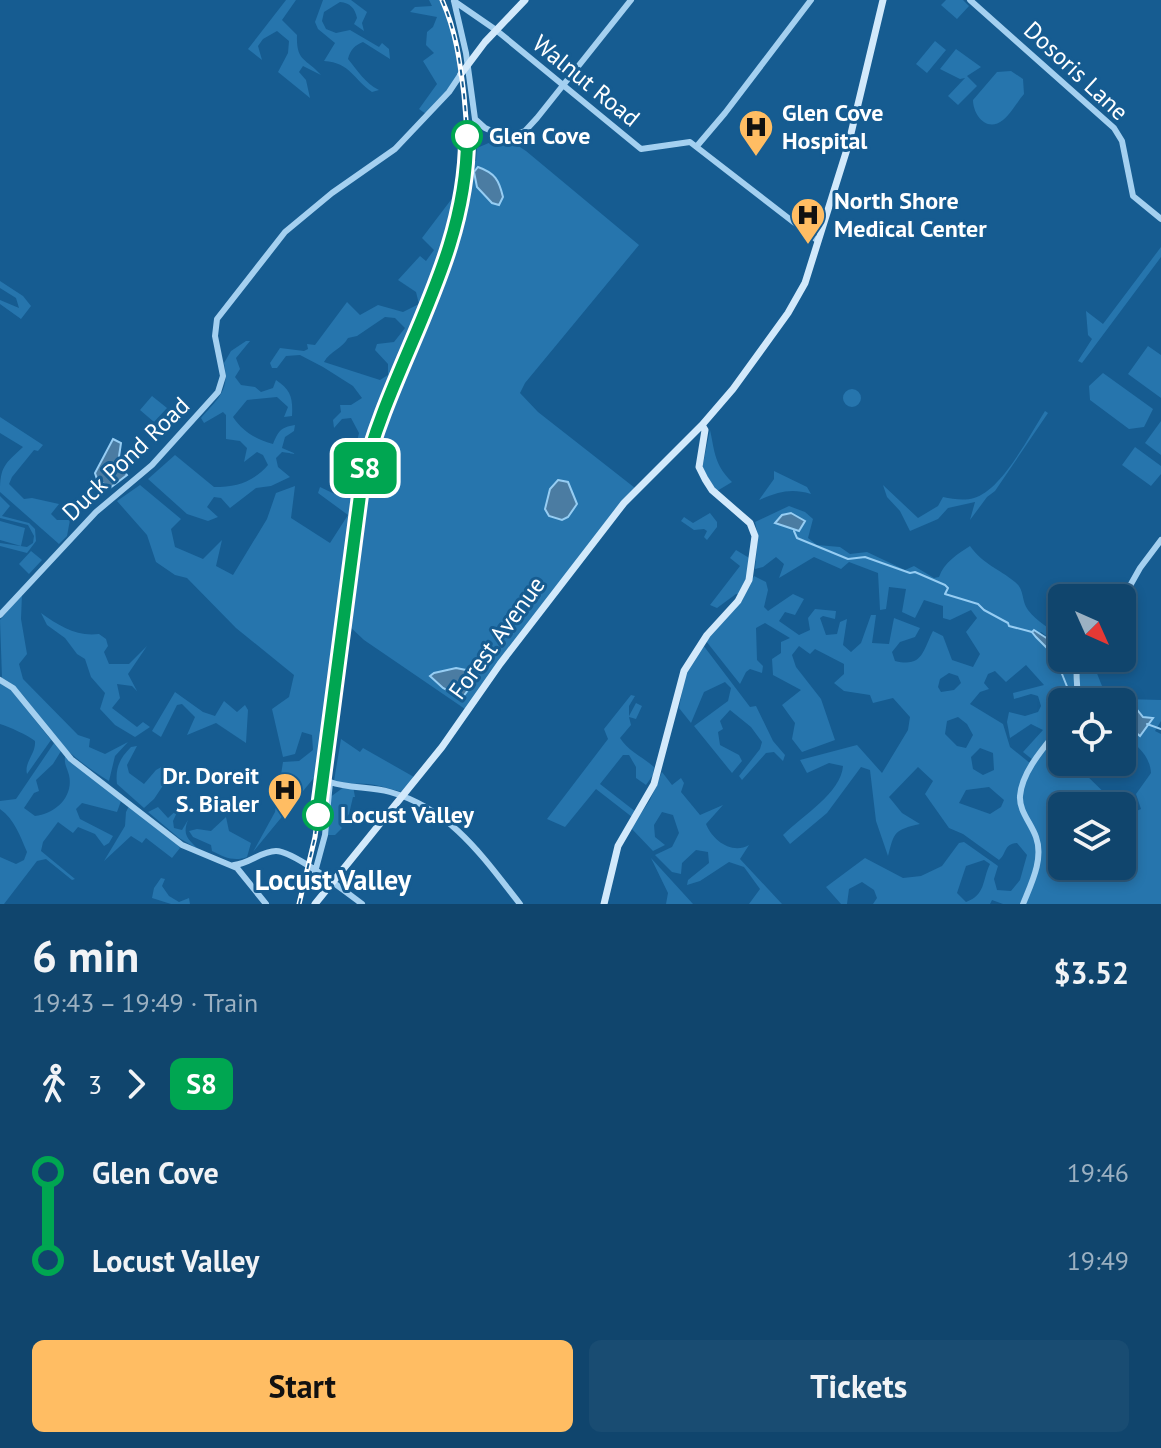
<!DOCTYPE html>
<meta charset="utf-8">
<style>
body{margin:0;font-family:"PT Sans",sans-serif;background:#194c72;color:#f1f3f6;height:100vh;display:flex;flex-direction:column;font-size:30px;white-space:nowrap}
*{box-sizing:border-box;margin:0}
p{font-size:26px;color:#9cb1c2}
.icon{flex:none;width:44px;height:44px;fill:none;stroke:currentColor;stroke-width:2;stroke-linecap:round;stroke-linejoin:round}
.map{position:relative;height:904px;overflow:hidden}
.drawer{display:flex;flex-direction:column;background:#10456d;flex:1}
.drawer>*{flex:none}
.badge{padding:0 16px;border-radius:12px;font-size:28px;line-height:52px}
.needle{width:52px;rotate:135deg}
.controls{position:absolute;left:1048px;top:584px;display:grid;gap:16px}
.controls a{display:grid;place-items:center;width:88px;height:88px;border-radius:12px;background:#10456d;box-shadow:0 4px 12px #0003,0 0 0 2px #305d80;font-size:40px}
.map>.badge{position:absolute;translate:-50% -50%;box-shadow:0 0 0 4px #fff}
.legs{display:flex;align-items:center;gap:12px;height:88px;padding:0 32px;font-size:26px}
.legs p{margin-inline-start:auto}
.overview{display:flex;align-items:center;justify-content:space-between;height:136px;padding:0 32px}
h1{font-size:44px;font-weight:700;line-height:60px}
.action{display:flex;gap:16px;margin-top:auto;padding:16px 32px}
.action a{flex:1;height:92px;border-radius:12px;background:#ffbd63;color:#111;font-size:32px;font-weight:700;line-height:92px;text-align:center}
.action a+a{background:#194c72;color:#f1f3f6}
ul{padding:0 32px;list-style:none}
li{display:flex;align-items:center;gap:28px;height:88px;font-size:30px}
li i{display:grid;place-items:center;width:12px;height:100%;margin:0 10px;background:currentColor}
li i::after{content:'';width:20px;height:20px;margin:-10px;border:6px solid;border-radius:50%;background:#10456d}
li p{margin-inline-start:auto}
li:first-child i{background:linear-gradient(#0000 50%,currentColor 0)}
li:last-child i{background:linear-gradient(currentColor 50%,#0000 0)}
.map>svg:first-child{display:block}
.green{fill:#2675ad;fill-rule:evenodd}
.water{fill:#4b7ca2;stroke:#96cdf3;stroke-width:2}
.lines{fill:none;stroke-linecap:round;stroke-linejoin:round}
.stream{stroke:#96cdf3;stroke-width:2}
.tertiary{stroke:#a4d0f0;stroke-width:6}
.secondary{stroke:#d2e9fb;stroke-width:7}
.rail-casing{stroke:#fff;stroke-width:5}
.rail{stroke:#165c91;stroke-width:2;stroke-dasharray:6;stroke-linecap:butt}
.line-1-casing{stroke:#fff;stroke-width:18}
.line-1{stroke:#00a651;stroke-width:12}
.stop-1-dot{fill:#fff;stroke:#00a651;stroke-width:4}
.labels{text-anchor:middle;stroke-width:6;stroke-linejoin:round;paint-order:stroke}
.street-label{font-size:24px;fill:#fff;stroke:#165c91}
.poi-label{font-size:24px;font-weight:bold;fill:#fff;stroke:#165c91;text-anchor:start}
.stop-label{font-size:24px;font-weight:bold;fill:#fff;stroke:#165c91;text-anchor:start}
.quarter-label{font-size:28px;font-weight:bold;fill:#fff;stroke:#165c91}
</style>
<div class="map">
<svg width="1161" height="904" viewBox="0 0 1161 904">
<rect width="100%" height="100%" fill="#165c91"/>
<path class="green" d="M286,0H296L282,20L297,35C296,62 306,58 321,75L303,66L299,72L306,80L310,98L278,72L288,53L289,41L277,31L263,39L258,46L262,60L248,49Z
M323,0H351L367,12L362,23L364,31L354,24L357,18C355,8 350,3 340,2L324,12L322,21L326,29L336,33L350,30L379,47L382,43L389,49L390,59L363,42C355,45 350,50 348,59C358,71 365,83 379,90L372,92C353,79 351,63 324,61L335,43L318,29L315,22Z
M429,0H441L453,32L460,73L448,91L426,114L419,109L437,84L423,61L434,53L426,45L427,32L433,27L437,17L410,12L415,7L432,6Z
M946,0H963L969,6L957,19L941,5Z
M935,41L946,50L927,73L916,64Z
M956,49L981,67L967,76L977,86L958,105L948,96L965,78L960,79L940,69Z
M1011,71L1023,79L1024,94C1017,102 1011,114 1003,120C987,133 973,115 973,100L997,72Z
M491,142L514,143L526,151L639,245L525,383L520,393L538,412L635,488L465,709L364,640L347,624L366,481L380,430C417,343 462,256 470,161H476L477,148Z
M463,184L449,250L376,428L357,493L322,768L253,852L275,812L283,762L299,761L313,750L312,735L302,732L295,754L283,757L272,709L289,697L294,675L236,628L187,578L175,575L156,562L147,535L117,501L140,485L181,519L171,529L175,547L203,559L222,540L216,566L233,575L267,519L276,493L295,486L291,518L330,543L348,515L318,493L320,487L343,498L352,483L339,467L343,458L355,450L359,433L351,418L342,419L334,428L333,420L341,412L340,405H351L362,398L353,386L323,367L300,355L286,356L277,368H272L270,363L280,348L304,351L308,349L307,344L315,345L347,302L360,315L378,305L403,312L419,304L416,292L398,280L420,256L426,261L434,250L422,238ZM385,317L395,318L405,328L394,342L377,344L375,350L388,364V375L380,380L324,362C330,351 342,349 348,338L357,336Z
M1161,247V257L1082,363L1078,361L1092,339L1088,335L1086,311L1103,324Z
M0,281L23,296L31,306L21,319L0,304V300L19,308L16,298L0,288Z
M246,341H250L236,358L240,369L235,377L241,385L255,387L261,392L273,388L276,380C291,390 293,398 292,416L284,417L288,407L277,397L247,400L233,417C243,432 256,439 273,444C278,432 280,427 295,425L294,431L285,437L282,448L296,454L282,452L276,458L278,467L290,477L271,486L256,488L230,508L221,498L214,497L207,507L218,517L208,521L187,514L148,479L175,455L214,487C237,487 253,482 268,465L263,455L257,452L244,462L247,448L240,441L226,439V415L223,412L204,423L201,418C218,398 230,391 224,363L231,351Z
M1148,346L1161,355V398L1128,374Z
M1103,373L1153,409L1144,427L1129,429L1090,400L1089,386Z
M843 398a9 9 0 1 1 18 0a9 9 0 1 1-18 0Z
M152,396L167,408L154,422L140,410Z
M1045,411L1048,413L995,491L987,497L970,520L975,502L948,508L938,519L910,531L900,511L887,497L883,485L918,518L938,506L943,497C953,499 964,501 974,498C1002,490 1029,436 1045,411Z
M0,417L43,445L38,451L34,450L12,477L9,484L24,499L32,498L59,504L51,514L57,520H70L67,536L59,544L0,492C0,466 5,464 23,447L0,433Z
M1161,421V455L1145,443Z
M710,430C715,452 714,464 732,482L717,491L702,469Z
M1135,447L1161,466V474L1151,486L1122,465Z
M774,471L807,487L811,494C790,488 779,492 759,500L774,479Z
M0,496L10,506L2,516L29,523L35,529L36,541L27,553L0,546V543L27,547L33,543L34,536L28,525L0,518Z
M789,506L805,512L813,519L808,538L817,545L840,547L850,554L867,552L905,570L914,566L934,578L939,577C944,562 958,554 970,546C984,565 998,568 1015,582C1025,590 1021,601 1028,610C1037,622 1050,628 1062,638V648L1041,632L1036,637L1061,663L1064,664L1068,658H1097L1094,666L1102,686L1124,699L1161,700V721L1155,731L1161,734V904H1025L1030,880L1020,904H1003L992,900L990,904H873L877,898L874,890L862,882L849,889L847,904H841L826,887L865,858L903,878L921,876L942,866L959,843L964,842L998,866L994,879L997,890L1011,891L1020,880L1027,855L1017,843C1003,844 1007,854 999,860L963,834L949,828L925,794L933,781L918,767L889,797L902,813L920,824C894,830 894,832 888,856L876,821L870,770L861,767L827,813L790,844L783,835C802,816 841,793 843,766L829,763L807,773L800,760L857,745L882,773L908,730L910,717L893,698L873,703L870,695L844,691L834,683L844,674V664L815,649L810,654L799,646L792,655L796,667L821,699L835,740L802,752L792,739L795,723L782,705L801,690L773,675L772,659L781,653V642L790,638L765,623L756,628L757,660L763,666L762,673L750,669L746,672L740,684L706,641L742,601L754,576L766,582L768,590L764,607L768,611L793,594L804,599L795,615L785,612L779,621L799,635L810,630L808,618L815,609L836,611L835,619L823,616L820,618L826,635L837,634L840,622L847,619L843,645L851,652L861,643L871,615H876L872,643L889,644L894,618L920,628L915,637L900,642L892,652L895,661C923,668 923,650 933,631L943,636L952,660L973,667L980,654L966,632L977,618L971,610L950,620L943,618V606L924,600L915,618L902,612L906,589L889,587L886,609L880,610L878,573L849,562L841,569L814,557L779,578L784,564L776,557L763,567L755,569L758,536L755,522ZM1026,665L1044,685L1013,693L1014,699L1031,694L1038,696L1041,706L1038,712L1025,716L1009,712L1007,722L1010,738L1031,724L1043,730L1023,752L1033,760L1031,764L1010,747L1003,724L970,704L980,692L989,689L984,683L988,674L995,671L1006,682ZM949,673L958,676L961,683L954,690L941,692L938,687L940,679ZM1062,702H1122V714L1131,712L1135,707L1143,717L1151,721L1140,736L1122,721V736C1137,744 1150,756 1151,773L1136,794L1141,809L1134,812L1122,810V866H1062V806H1118L1083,772L1062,762ZM958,717L967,724L973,735L966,748L957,746L945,734L947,721ZM980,748L993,753L994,770L983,775L973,769L971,757ZM989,787L1004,800L1001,807L990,814L959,803L966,790ZM984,860L990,864C982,880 986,895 966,902L957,893L966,866Z
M710,513L717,522V527L707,540L704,537L707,531L704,529L694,530L681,521L684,517L693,523Z
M0,521L25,528L21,546L0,540Z
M736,550L751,559L750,571L741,594H736L717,608L710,605L740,566L730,558Z
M31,551L42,560L29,574L19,564Z
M22,594L21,619L27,654L19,664L23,679L78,735L90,739L89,747L105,754L128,742L115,756L109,781C89,769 72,756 56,739C39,720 25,689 2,678L0,620Z
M41,613C59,626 77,637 99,634L106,639L108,646L104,652L109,664H129L147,646L128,674L137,691L132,686L117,684L120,698L112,708L137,727L143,722L150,727L135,737L115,725L100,709L105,693L91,677L85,659L77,654L65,638L47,625Z
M703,645L750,707L756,706L773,741L785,755L783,761L774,752L766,753L742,780L739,776L760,749L762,742L751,727L730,710L720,721L723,729L718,732L720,745L739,755L742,761L732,773L694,726L728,701L731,688L725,682L704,692L691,723L679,708L686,671Z
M0,683L11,690L51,740L27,774C24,762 36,754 35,741C28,735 9,727 0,724Z
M175,692L203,712L215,716L224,701L237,712L245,705L248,710L246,743L216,723L187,735L195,717L182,704L177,705L161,737L152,731Z
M631,695L635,696L629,706V716L636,703L642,706L636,719L629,717L631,725L620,738C628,751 643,757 654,767L653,775L646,785L636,778V767L629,755H623L600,784L636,812L632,817L596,789L565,827L547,819L608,739L604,729Z
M341,739L360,752L363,748L414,777L402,792C390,789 379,785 368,784C355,782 345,786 334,781Z
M54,743L61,751L53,764L36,780L39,791L34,793L24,808L35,816C55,814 74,797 69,775C67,767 64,765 65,756L121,801L117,812L82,803L76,809L80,819L113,836L109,843L104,846L95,834L78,827L73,833L58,822L43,842L41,851L75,879L72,880L46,859L37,861L4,904H0V857L16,864L24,860L27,852C20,836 15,820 0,809V801L16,799Z
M137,746L127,765L129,773L144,784L156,770L165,765L168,778L154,799L144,808L117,784C115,768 120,758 131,747Z
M662,772L672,785L681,778L684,783L681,792L700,815L723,805L706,824C712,840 732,855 749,845L740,859L782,904H749L760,889L744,867L729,862L700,881L687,885L688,880L709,863L708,852L696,850L682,863L681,874L672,872L655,855L672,847L679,833L673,815L662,812L654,825L655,837L665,845L653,851L631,828L650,800Z
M353,786L355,797H353L349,814L340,826L342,828L335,835H325L329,798L344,787Z
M129,806L178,845L180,848L172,858L146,838L142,843L131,836L104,861L125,826L126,812Z
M158,807L168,818L179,808L173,821L174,828L182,830L188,820C182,835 188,839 198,849L179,838L148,812Z
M226,817L229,831L251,843L247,857C234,862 224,857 212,851L211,845L193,837L189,831L197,829L211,831Z
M651,858L693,904H666L668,893Z
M161,878L165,879L162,886L169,896L179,902L189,898L190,904H171L152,898L154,888Z"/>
<path class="water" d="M478,167C495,173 499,180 503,197L499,205L492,203L477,187L474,172Z
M113,439L121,443L118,463L127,475L110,488L97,479L95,473Z
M558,480L568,482L577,504L568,517L562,520L549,516L545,509L550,489Z
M791,513L805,521L799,531L775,523L782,515Z
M1034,630L1062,648V658H1068L1064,665L1036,637L1032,632Z
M456,668L466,670L475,675L474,682L462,698L443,688L430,676L434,673Z
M1135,707L1143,717L1153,718L1140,736L1122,721V714L1131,712Z"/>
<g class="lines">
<path class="stream" d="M794,531L797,538L848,559L865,557L910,573L915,572L945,585L948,588L945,594L978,604L984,610L1008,623L1009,626L1032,632
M1062,658L1064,665L1062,674L1072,699
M1147,724L1161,729"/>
<path class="tertiary" d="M970,0L1114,128L1122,141L1133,196L1161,219
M454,1L496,30L641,149L690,142L818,241
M454,1L466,53L475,119L485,128L505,137L525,131L537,118L631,0
M697,146L725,113L811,0
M1122,600L1140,568L1161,540
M0,615L96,512L152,465L218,392L223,376L215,336L217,319L285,232L332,193L395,149L449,92L461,74
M0,680L13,688L71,759L182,845L237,868L266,904
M1076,702C1080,687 1073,673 1079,658
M234,865C249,864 261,851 276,851C294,851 346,892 362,904
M315,872L325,835L330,782C349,789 370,786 390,792C451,809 483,857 520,904
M1023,904C1031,884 1044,859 1036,837C1031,823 1019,811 1020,796C1022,770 1047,744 1062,725"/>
<path class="secondary" d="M461,74L485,42L525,0
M315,904L442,747L500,664L624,503L702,425
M604,904L618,846L654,784L684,671L707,635L738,601L749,580L755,536L750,523L712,490L705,479L699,467L705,430L702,425L733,389L788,313L805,283L848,146L883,0"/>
<g class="rail-casing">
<path id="rail" d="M299,904L315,837L362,480C383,395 431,319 455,234C468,189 469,141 464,95C460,62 456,31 442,0"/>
</g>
<use href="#rail" class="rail"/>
</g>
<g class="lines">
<g class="line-1-casing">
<path id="line-1" d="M318,815L362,480C390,362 468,262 467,136"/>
</g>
<use href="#line-1" class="line-1"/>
</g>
<defs>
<g id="hospital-pin" transform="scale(1.8)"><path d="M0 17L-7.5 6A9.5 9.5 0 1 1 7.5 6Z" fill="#ffbd63" stroke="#165c91"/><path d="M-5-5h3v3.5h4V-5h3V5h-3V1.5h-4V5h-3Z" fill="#111"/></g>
</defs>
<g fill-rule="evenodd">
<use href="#hospital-pin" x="756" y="127"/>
<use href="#hospital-pin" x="808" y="215"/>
<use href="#hospital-pin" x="285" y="790"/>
</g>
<g class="stop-1-dot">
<circle cx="467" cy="136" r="14"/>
<circle cx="318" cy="815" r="14"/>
</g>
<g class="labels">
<g class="street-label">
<text transform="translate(1076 71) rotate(43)" y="8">Dosoris Lane</text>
<text transform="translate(586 81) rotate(39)" y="8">Walnut Road</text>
<text transform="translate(126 459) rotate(-44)" y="8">Duck Pond Road</text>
<text transform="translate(497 638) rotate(-54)" y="8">Forest Avenue</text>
</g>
<g class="poi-label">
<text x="782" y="121">Glen Cove<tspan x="782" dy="28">Hospital</tspan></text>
<text x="834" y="209">North Shore<tspan x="834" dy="28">Medical Center</tspan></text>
<text x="259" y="784" text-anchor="end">Dr. Doreit<tspan x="259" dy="28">S. Bialer</tspan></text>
</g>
<g class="stop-label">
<text x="489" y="144">Glen Cove</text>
<text x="340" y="823">Locust Valley</text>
</g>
<g class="quarter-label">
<text x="333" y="890">Locust Valley</text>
</g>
</g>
</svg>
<div class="controls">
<a><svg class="needle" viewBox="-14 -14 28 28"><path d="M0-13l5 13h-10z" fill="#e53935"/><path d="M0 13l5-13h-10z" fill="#9cb1c2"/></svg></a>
<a><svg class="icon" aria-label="locate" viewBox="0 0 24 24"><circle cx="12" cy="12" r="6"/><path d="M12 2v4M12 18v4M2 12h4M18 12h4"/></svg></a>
<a><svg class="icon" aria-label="layers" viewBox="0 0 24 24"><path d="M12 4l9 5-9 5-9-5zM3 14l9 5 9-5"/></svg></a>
</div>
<b class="badge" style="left:365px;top:468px;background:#00a651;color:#fff">S8</b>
</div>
<section class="drawer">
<div class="overview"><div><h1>6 min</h1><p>19:43 – 19:49 · Train</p></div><b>$3.52</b></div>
<div class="legs"><svg class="icon" aria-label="walk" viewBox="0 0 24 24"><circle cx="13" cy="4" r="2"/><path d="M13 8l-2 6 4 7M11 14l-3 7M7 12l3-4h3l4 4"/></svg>3<svg class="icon" aria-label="forward" viewBox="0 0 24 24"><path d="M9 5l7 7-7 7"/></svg><b class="badge" style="background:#00a651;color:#fff">S8</b></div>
<ul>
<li><i style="color:#00a651"></i><b>Glen Cove</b><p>19:46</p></li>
<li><i style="color:#00a651"></i><b>Locust Valley</b><p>19:49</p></li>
</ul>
<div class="action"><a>Start</a><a>Tickets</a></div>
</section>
